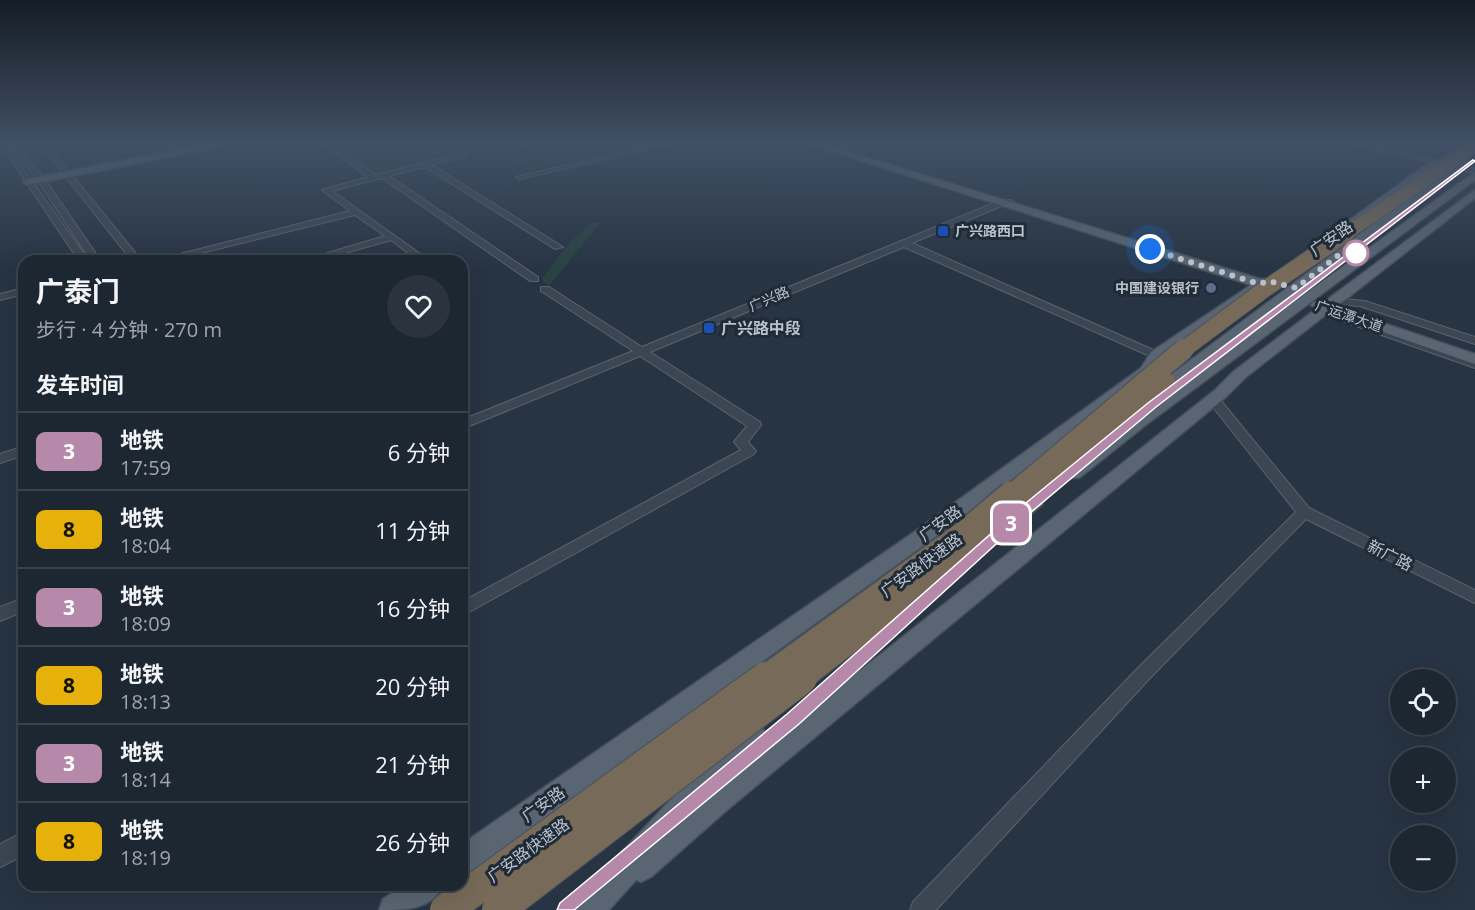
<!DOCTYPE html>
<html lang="zh">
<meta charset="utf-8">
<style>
body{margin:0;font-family:"Open Sans","Noto Sans SC",sans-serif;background:#2a333e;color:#f1f3f6;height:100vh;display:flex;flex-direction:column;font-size:22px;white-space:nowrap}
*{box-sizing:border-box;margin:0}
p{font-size:20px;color:#a0a5ac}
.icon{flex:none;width:33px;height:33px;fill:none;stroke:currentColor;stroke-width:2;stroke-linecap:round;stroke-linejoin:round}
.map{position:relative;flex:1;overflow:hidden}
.details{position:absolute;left:18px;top:255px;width:450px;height:636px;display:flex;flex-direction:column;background:#1d2732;border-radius:18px;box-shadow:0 6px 24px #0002,0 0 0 2px #3b444d}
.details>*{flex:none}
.badge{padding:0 12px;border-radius:9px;font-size:21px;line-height:39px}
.controls{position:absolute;left:1390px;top:669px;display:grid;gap:12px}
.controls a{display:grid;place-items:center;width:66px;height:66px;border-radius:50%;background:#1d2732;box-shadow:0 6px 24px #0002,0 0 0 2px #3b444d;font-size:30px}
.you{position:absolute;width:30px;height:30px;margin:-15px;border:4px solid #fff;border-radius:50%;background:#1a73e8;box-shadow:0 0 0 9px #1a73e833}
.map>.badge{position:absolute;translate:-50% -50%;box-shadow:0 0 0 3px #fff}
h2{padding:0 18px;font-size:22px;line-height:54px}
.round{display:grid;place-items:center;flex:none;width:63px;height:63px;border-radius:32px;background:#2a333e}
.headline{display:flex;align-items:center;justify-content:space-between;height:102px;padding:0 18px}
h1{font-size:28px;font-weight:700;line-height:45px}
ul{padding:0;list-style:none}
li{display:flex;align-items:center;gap:18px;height:78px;padding:0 18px;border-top:2px solid #3b444d}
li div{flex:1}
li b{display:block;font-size:22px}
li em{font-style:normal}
li .badge{min-width:66px;font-weight:700;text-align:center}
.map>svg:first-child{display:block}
.green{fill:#294243}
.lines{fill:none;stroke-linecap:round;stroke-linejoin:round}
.minor-casing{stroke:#59646f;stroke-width:2}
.major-casing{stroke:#454f5b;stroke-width:3}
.minor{fill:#3b4652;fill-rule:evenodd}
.major{fill:#596572;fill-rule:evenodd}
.highway-bridge-far4-casing{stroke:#46515d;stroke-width:14;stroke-linecap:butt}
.highway-bridge-far3-casing{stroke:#46515d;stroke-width:18;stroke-linecap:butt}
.highway-bridge-far2-casing{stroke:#46515d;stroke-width:22;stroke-linecap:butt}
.highway-bridge-far1-casing{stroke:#46515d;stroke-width:28;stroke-linecap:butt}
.highway-bridge-casing{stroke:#46515d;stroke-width:34;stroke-linecap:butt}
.highway-bridge-far4{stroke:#786a58;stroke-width:13}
.highway-bridge-far3{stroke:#786a58;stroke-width:16}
.highway-bridge-far2{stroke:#786a58;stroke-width:20}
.highway-bridge-far1{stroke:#786a58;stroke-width:25}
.highway-bridge{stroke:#786a58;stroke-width:32}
.line{fill:#b688a9;stroke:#fff;stroke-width:1.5}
.walk{stroke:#b8c1cc;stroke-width:6;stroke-dasharray:0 10.8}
.transit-dot{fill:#1a4fb4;stroke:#202b38;stroke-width:2}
.stop-dot{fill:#fff;stroke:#b688a9;stroke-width:3}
.service-dot{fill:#5c6f8a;stroke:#202b38;stroke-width:2}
.labels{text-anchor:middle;stroke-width:6;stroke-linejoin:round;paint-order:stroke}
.far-poi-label{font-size:14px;font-weight:bold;fill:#b8c1cc;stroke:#202b38;text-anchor:start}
.far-street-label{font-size:14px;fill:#b8c1cc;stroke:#202b38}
.street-label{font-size:16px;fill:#b8c1cc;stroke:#202b38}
.poi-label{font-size:16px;font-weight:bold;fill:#b8c1cc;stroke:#202b38;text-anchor:start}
</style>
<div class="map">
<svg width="1475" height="910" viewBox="0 0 1475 910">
<rect width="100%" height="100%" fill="#273443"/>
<path class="green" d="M332,143H443L463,154L382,175Z
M514,143H653L531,170L506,158L529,151Z
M592,222L600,223L549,286L542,279L570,242Z"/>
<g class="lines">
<g class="minor-casing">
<path id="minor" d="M0,143H5L89,261H79Z
M9,143H16L44,178L101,261H91L38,181Z
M39,143H46L142,261H132Z
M321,143H329L376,175L467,152V156L432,165L563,247L555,249L425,167L389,176L538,277V281H530L382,178L332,191L430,261H419L414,258L403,261H388L408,253L391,240L317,261H301L385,236L355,215L169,261H152L350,211L322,190L368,177Z
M661,143H674L520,179L516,177Z
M1348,143H1361L1475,169V173Z
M1010,200L1014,202L1013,204L1004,205L912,243L1160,353V357H1152L904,247L650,352L760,422L761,425L748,442L756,451L754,454L462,616V602L741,450L734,442L747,426L640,356L462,429V420L633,351L541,291V287H549L642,347L999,201Z
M24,288V294L0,300V294Z
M1342,299L1365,301L1475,337V344L1360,306L1338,304V300Z
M1334,307L1347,316L1475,361V368L1339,320L1329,310Z
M1213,395L1217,396L1309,508L1475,590V603L1306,519L1150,678L936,910H910L913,902L1138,668L1296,512L1209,402L1207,399Z
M24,446V455L0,463V454Z
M24,598V611L0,621V607Z
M24,832V855L0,867V844Z"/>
</g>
<g class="major-casing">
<path id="major" d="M209,143H228L223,146L28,185L23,182L28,179Z
M806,143H820L1260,279H1270L1274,286L1272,289H1263L1162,358L1153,374L931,540L472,871L462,876V844L917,530L1141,368L1151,352L1251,285Z
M1458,149L1466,151L1449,164L1438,166L1354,226H1346L1344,224L1431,161L1442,159Z
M1460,159L1469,161L1176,386H1164L1162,383L1164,380Z
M1475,172V180L1147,424L1079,478H1065L1063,474L1065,470L1135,416Z
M1475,190V198L1336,307L1475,354V364L1328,313L1246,377L1227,396L727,810L651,877L641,882L636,880L609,910H574L578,899L742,723L751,720L760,723L764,731L760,739L728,775L1215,390L1234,371L1316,309L1311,305L1313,302H1324Z
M404,885H444C431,910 406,910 379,910L383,899Z"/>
</g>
<use href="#minor" class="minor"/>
<use href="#major" class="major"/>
<g class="highway-bridge-far4-casing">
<path id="highway-bridge-far4" d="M1344,235L1475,146"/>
</g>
<g class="highway-bridge-far3-casing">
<path id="highway-bridge-far3" d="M1183,350L1262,291L1347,233"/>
</g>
<g class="highway-bridge-far2-casing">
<path id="highway-bridge-far2" d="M1010,496L1184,349
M1033,496L1166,383"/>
</g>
<g class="highway-bridge-far1-casing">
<path id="highway-bridge-far1" d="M764,679L965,533L1011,494
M799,679L988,534L1035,494"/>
</g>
<g class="highway-bridge-casing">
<path id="highway-bridge" d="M446,910L766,678
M498,910L801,678"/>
</g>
<use href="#highway-bridge-far4" class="highway-bridge-far4"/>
<use href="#highway-bridge-far3" class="highway-bridge-far3"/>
<use href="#highway-bridge-far2" class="highway-bridge-far2"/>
<use href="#highway-bridge-far1" class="highway-bridge-far1"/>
<use href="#highway-bridge" class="highway-bridge"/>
</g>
<linearGradient id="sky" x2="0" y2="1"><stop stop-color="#151d25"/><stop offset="0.53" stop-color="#415066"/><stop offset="1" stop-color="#415066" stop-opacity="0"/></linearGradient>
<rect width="1475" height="270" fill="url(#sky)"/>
<path class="line" d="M1473,160L1475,161L1156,407L1030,513L799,724L574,910H557L560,903L787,714L1021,507L1148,403Z"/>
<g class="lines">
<path class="walk" d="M1150,249L1259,284L1269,281L1296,288L1348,248L1356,253"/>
</g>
<g class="transit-dot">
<rect x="937" y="225" width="12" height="12" rx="3"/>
<rect x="703" y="322" width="12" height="12" rx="3"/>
</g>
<circle class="stop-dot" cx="1356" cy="253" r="12"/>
<circle class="service-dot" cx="1211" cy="288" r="6"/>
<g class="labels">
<g class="far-poi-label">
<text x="955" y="236">广兴路西口</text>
<text x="1199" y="293" text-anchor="end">中国建设银行</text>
</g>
<g class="far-street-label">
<text transform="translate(769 299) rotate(-23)" y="5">广兴路</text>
<text transform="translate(1349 316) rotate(19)" y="5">广运潭大道</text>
</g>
<g class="street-label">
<text transform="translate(1331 238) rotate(-35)" y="6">广安路</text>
<text transform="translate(940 523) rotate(-36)" y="6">广安路</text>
<text transform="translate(1390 555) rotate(27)" y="6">新广路</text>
<text transform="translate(921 565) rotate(-36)" y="6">广安路快速路</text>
<text transform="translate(543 804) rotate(-35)" y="6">广安路</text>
<text transform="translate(528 850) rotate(-36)" y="6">广安路快速路</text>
</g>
<g class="poi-label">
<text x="721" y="334">广兴路中段</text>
</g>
</g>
</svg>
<div class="controls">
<a><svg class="icon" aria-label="locate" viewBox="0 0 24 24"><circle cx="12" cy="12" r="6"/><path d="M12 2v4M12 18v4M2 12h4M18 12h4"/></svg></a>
<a>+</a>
<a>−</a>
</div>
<div class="you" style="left:1150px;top:249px"></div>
<b class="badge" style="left:1011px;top:523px;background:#b688a9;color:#fff">3</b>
<section class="details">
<div class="headline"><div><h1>广泰门</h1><p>步行 · 4 分钟 · 270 m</p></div><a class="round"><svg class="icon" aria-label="heart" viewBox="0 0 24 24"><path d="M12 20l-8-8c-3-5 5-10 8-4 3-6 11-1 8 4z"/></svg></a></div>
<h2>发车时间</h2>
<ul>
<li><span class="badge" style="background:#b688a9;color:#fff">3</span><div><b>地铁</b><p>17:59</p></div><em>6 分钟</em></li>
<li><span class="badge" style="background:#e6b10b;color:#111">8</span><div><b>地铁</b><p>18:04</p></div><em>11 分钟</em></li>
<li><span class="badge" style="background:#b688a9;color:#fff">3</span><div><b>地铁</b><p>18:09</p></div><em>16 分钟</em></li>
<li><span class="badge" style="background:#e6b10b;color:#111">8</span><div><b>地铁</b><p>18:13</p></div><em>20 分钟</em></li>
<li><span class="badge" style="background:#b688a9;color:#fff">3</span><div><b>地铁</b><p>18:14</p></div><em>21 分钟</em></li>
<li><span class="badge" style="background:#e6b10b;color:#111">8</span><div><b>地铁</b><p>18:19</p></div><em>26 分钟</em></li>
</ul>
</section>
</div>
